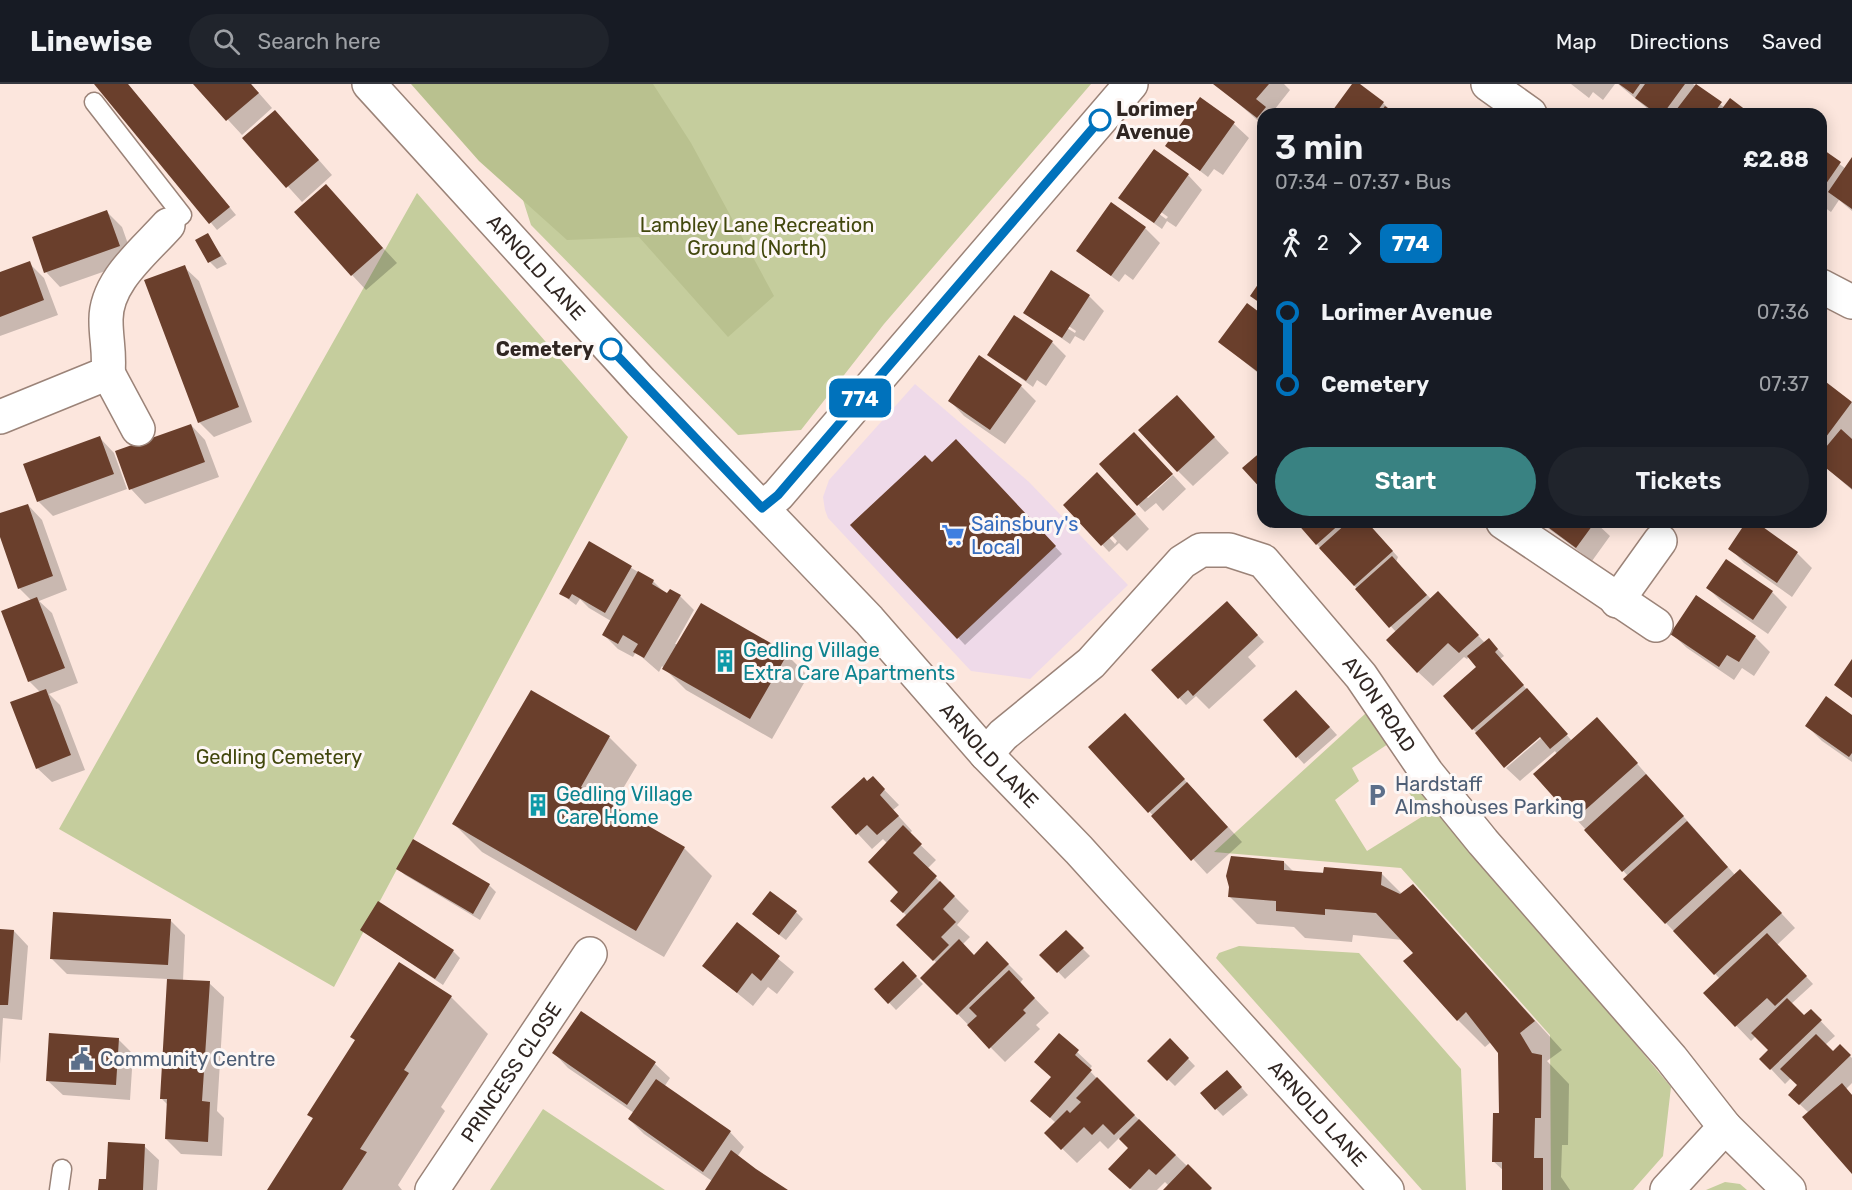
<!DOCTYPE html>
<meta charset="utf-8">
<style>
body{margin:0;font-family:Rubik,sans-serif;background:#20242c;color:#f1f3f6;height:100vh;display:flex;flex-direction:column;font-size:22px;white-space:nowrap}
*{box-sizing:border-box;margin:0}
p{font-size:20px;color:#9ea1a6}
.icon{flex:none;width:33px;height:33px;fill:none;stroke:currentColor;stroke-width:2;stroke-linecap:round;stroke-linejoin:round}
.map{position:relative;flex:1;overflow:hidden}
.details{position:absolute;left:1257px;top:24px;width:570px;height:420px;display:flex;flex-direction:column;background:#171b24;border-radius:18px;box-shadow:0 3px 15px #0003}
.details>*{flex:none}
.badge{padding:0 12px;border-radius:9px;font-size:21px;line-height:39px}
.map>.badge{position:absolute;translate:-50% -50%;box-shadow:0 0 0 3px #fff}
.legs{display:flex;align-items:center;gap:9px;height:66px;padding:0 18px;font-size:20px}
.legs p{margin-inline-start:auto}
.headline{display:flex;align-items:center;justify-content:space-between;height:102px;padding:0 18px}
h1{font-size:33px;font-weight:600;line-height:45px}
.cta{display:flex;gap:12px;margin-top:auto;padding:12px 18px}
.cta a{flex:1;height:69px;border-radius:36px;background:#398282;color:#fff;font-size:24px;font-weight:600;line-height:69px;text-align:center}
.cta a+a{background:#20242c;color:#f1f3f6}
ul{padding:0 18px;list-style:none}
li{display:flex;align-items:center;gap:21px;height:72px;font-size:22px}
li i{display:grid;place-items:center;width:9px;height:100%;margin:0 8px;background:currentColor}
li i::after{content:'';width:15px;height:15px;margin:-8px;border:4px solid;border-radius:50%;background:#171b24}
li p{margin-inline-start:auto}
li:first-child i{background:linear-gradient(#0000 50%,currentColor 0)}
li:last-child i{background:linear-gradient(currentColor 50%,#0000 0)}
header{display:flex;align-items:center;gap:36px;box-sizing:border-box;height:84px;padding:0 30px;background:#171b24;border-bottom:2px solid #363941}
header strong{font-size:28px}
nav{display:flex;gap:33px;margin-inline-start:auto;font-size:21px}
.search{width:420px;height:54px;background:#20242c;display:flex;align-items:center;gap:15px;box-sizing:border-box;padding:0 21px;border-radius:33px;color:#9ea1a6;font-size:22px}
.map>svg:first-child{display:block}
.commercial{fill:#efdae9}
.green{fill:#c5cd9d}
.forest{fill:#b9c18f}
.shadow{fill:#0003;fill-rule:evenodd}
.building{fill:#6a3f2c}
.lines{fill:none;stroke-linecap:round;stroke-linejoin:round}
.service-casing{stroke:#9b8378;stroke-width:21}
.minor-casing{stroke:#9b8378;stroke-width:36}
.tertiary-casing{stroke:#9b8378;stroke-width:36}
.service{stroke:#fff;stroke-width:18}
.minor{stroke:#fff;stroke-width:33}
.tertiary{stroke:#fff;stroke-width:33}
.line-1-casing{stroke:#fff;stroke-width:14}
.line-1{stroke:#0072bc;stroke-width:9}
.stop-1-dot{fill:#fff;stroke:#0072bc;stroke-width:3}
.labels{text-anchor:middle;stroke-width:6;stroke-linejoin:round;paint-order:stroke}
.stop-label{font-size:20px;font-weight:bold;fill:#302622;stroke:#fdf7f5;text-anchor:start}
.park-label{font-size:20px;fill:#42480d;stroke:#fdf7f5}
.street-label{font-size:20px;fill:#302622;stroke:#fdf7f5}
.shop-label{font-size:20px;fill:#366cbe;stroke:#fdf7f5;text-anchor:start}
.culture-label{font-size:20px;fill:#0d838f;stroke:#fdf7f5;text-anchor:start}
.service-label{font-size:20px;fill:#4e5e75;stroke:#fdf7f5;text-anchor:start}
</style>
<header>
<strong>Linewise</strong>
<div class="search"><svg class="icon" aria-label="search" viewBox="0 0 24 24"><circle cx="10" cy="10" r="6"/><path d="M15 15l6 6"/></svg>Search here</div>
<nav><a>Map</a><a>Directions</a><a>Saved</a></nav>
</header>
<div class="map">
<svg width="1852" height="1106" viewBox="0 0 1852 1106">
<rect width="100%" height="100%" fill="#fce6dd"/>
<path class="commercial" d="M915,300L1029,398L1128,501L1030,595L971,587L828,434L825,426L823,413L829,396Z"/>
<path class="green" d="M486,0H1091L884,240L801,346L738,351L531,141Z
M417,109L628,353L334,903L59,745Z
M1366,629L1391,658L1352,684L1359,697L1335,716L1367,767L1423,732L1407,705L1409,687L1671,1003L1663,1072L1633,1106H1551L1550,951L1401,784L1214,768Z
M1239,862L1359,869L1461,985L1466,1106H1422L1216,874L1219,869Z
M543,1025L665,1106H490Z
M1725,1098L1740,1100L1747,1106H1706Z"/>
<path class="forest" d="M411,0H653L691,59L774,212L728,253L639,153L567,156L479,77Z"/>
<path class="shadow" d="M96,0H128L236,131L217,146Z
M195,0H251L272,24L242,51Z
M1216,0H1284L1290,6L1271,30H1263V41Z
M1354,0H1358L1383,19L1394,30H1332Z
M1571,0H1615L1603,16L1593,8L1589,14Z
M1618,0H1693L1725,24L1749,30H1654Z
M1201,15L1234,40L1249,54L1223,91L1214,85L1208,93L1167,62Z
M289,42L332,91L302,118L244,54Z
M1821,66L1846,85L1852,76V127L1839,116L1831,128L1821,121Z
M1188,91L1202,106L1176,143L1167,137L1162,145L1127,120ZM1143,115L1168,133L1166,135L1141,117Z
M326,102L397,179L366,206L352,191Z
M1111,121L1145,144L1160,159L1133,196L1125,190L1119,198L1078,167Z
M107,128L122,143L134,177L60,203L46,188Z
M208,151L227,180L217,185L210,178Z
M29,179L44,194L58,231L0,252V190Z
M184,183L199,197L252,338L214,353L199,338Z
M1052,188L1089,212L1104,227L1084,257L1075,252L1070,260L1025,229ZM1046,227L1076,247L1075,249L1046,231Z
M1263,232V293L1220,258Z
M1052,258L1066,272L1046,302L1037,296L1033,303L989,271Z
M1821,295L1852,319V406L1821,379V372L1828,363L1821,358Z
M1021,302L1036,317L1005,360L964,332L950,317Z
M1191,328L1229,369L1193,402L1178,387Z
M191,341L205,356L219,393L145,420L131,405Z
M100,354L114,369L127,405L53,432L38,417Z
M963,364L1062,470L965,561L852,441L933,380Z
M1101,380L1148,414L1173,391L1186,405L1163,427L1156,419L1145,428Z
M1112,404L1149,445L1127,467L1119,459L1109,468L1065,421ZM1081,418L1117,457L1115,460L1079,420Z
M28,421L42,436L67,506L39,517L52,529L78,599L49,610L60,621L85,686L52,698L37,684L40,608L29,597L32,517L19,504L0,449V431Z
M1297,438H1366L1398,473L1396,478L1431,515L1452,524L1485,559L1496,563L1504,572L1500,575L1572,657L1611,650L1735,791L1755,801L1795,844L1777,861L1813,900L1791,920L1804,933L1811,927L1835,952L1825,961L1833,969L1840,962L1852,974V999L1846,1005L1852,1011V1088L1809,1029L1790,1011L1799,1002L1791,994L1785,1000L1771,985L1770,966L1756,952L1751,957L1705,909L1720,895L1666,839L1628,792L1535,690L1557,670L1555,667L1520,697L1506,684L1541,654V650L1477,649L1473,645L1478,583L1469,573L1467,575L1464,573L1433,602L1418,588L1396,548Z
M1540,438H1595L1610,452L1592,477Z
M1748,438H1753L1797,469L1812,484L1792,513L1744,479L1730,464Z
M590,459L653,497L665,509L680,512L694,526L675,560L787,571L808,592L772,655L686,606L662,582L659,588L636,568L633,573L618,565L603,550L611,537L589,524L580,515L576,521L561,510Z
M1726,477L1772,508L1787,523L1768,550L1722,518L1708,504Z
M1696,513L1755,553L1770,568L1754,592L1742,584L1734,596L1687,564L1672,550Z
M1234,526L1264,558L1248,573L1256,582L1209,625L1196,612L1186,621L1153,586Z
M1852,633V678L1822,657L1807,642Z
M1328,641L1337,651L1304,680L1290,665Z
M609,653L637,681L612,723L684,764L712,792L664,873L482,768L454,740Z
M1146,654L1242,758L1207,790L1090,663Z
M873,694L899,721L893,726L912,747L909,750L936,776L927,785L969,827L957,841L970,853L962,861L974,873L987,859L1023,895L1020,899L1049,929L1036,941L1040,945L1005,978L922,894L937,879L898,841L907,832L892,817L900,808L888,760L883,755L872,765L833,723Z
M413,757L489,801L496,808L480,836L405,791L397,784Z
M1284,778L1294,788L1381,789L1402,810L1413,802L1562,966L1547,977L1569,1000L1568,1061H1562L1561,1093L1570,1106H1503L1504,1087L1493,1077L1501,1030L1499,969L1491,958L1485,963L1458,936L1415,869L1403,856L1353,851L1352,858L1305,854L1294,843L1257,840L1229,812Z
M796,828L803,835L786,856L761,837Z
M170,836L185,851L183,897L209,899L224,913L217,1027L224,1034L222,1072L181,1070L166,1055L168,1021L161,1014L168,895L67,890L52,875Z
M737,841L794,888L777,910L768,903L753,922L704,882Z
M0,846L14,847L28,862L22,936L3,934L0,980Z
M362,846L453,867L460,874L443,901Z
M1066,848L1090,872L1065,895L1042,871Z
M903,879L923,900L896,926L876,905Z
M451,913L488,950L441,1023L445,1027L398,1101L402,1106H269L314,1036L309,1030Z
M581,929L655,980L670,994L664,1003L730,1048L744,1063L737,1073L785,1106H707L712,1097L644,1050L629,1035L634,1029L568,984L554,969Z
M1059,951L1092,982L1089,986L1105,1003L1212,1106H1165L1169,1102L1165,1098L1157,1106H1132L1125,1099L1129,1064L1119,1054L1108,1065L1100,1057L1077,1079L1046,1049L1056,1039L1047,1031Z
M118,955L133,970L130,1016L63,1011L48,997Z
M1170,956L1195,982L1175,1002L1149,977Z
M1234,995L1248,1011L1223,1032L1202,1010Z
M144,1062L159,1076L157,1106H99Z"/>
<path class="building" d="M94,0H128L230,123L209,140Z
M193,0H251L259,9L226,37Z
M1213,0H1269L1256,15L1266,23L1257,34Z
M1352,0H1360L1384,18L1375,30H1330Z
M1619,0H1640L1633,10Z
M1645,0H1685L1663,30H1657L1635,14Z
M1696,0L1722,18L1713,30H1673Z
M1200,13L1235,38L1200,87L1165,62Z
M1730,14L1751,30H1718Z
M1385,22L1396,30H1379Z
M275,26L319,76L286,104L242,54Z
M1821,64L1841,78L1821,107Z
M1154,65L1189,90L1154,139L1118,114Z
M1852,73V125L1828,108Z
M326,100L383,164L351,192L294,128Z
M1111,118L1146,143L1111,192L1076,167Z
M107,126L120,162L44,189L32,153Z
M208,149L221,172L208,179L195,156Z
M30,177L44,216L0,233V188Z
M185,181L239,323L198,339L144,196Z
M1051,186L1090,211L1062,254L1023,229Z
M1263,193V221L1250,212Z
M1247,219L1263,231V281L1258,288L1218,258Z
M1014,231L1053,257L1026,297L987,271Z
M979,271L1022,301L990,346L948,317Z
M1826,298L1852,318L1823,357L1821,305Z
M1177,311L1215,353L1177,388L1138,346Z
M191,340L205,378L129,406L115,367Z
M1841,345L1852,355V405L1821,380V369Z
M1134,348L1173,390L1137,422L1099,380Z
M100,352L114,390L37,418L23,380Z
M956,355L1056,462L957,555L850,441L925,371L932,378Z
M1263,366V407L1242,384Z
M1097,388L1136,430L1101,462L1063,421Z
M28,420L53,492L18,505L0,453V429Z
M1296,438H1342L1316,461Z
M1348,438H1367L1393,467L1354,502L1319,464Z
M1541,438H1595L1576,464Z
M1746,438H1756L1798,468L1777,499L1728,465Z
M589,457L632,482L605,529L572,510L569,515L559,510Z
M1392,472L1427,511L1389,544L1355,505Z
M1726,475L1773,507L1753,536L1706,504Z
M638,487L654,496L652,500L667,509L670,505L681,511L644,574L633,568L638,560L623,551L618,560L602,551Z
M1438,507L1479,551L1459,569L1448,559L1417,589L1386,556Z
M1696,511L1756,552L1739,578L1727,571L1719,583L1670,550Z
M37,513L65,584L28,598L1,527Z
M1227,517L1258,551L1193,612L1188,606L1178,615L1151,586Z
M701,519L788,569L750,635L662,585Z
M1489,554L1498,565L1495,568L1524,601L1472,646L1443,612L1476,583L1467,572Z
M1852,575V614L1834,601Z
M1527,604L1568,650L1550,665L1540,653L1504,684L1475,649Z
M46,605L71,671L36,685L10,618Z
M531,606L610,652L581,703L685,763L636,847L452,740Z
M1296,606L1330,643L1296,674L1263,636Z
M1826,612L1852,631V669L1849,673L1805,642Z
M1125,629L1185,695L1148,729L1088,663Z
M1597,633L1638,679L1574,736L1533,690Z
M1646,690L1684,732L1622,788L1584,746Z
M873,692L885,705L880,711L899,732L877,751L867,741L856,751L831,723L864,693L867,697Z
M1187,698L1228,743L1191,777L1151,732Z
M1687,737L1728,783L1665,840L1623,795Z
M903,741L922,760L913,769L937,792L903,829L890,817L898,808L868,778Z
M413,755L490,800L473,830L396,785Z
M1231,772L1284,777V786L1323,789L1324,783L1382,788L1381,801L1400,810L1413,800L1535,937L1520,949L1532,969L1542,971L1541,1034H1535L1534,1074H1543V1106H1502V1078H1492L1493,1029H1499L1498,969L1466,928L1457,937L1403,877L1413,869L1376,829L1325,825V831L1276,827V817L1228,813L1229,803L1226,792Z
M1740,785L1782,829L1714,891L1673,847Z
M940,797L955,812L943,825L956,838L941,853L949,861L933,877L896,841Z
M770,807L797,827L779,851L752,830Z
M378,817L454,866L435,895L360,846Z
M53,828L171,835L168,881L50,875Z
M737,838L780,872L761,897L752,889L737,909L702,882Z
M0,845L14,846L8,921H0Z
M1066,846L1084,864L1057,889L1039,871Z
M1767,849L1807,892L1775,922L1767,914L1735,943L1703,909Z
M959,855L974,871L987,857L1009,880L957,931L920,894Z
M903,877L917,892L888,920L874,905Z
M399,878L452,912L404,986L409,989L360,1065L367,1068L342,1106H267L313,1034L307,1031L355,956L350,953Z
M1009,886L1035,914L1023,926L1026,929L989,965L967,941L977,932L969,924Z
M167,895L210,897L202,1017L210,1018L208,1058L165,1055L167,1015H160Z
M1787,914L1804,931L1811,925L1822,936L1770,986L1759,975L1768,966L1751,949Z
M581,927L656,978L627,1021L552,969Z
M49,949L119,954L116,1001L46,997Z
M1059,949L1079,966L1075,971L1092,986L1050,1034L1030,1017L1051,993L1034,978Z
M1816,950L1833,967L1840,960L1851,971L1799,1021L1788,1011L1797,1001L1780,985Z
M1170,954L1189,974L1167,997L1147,977Z
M1227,986L1242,1003L1215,1026L1200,1009Z
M1097,993L1135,1031L1114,1051L1103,1040L1092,1051L1084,1043L1061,1066L1044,1049L1067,1026L1070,1029L1081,1018L1076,1014Z
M656,995L731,1047L703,1088L628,1035Z
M1842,999L1852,1011V1090L1802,1033Z
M1139,1035L1176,1071L1156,1091L1149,1085L1130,1105L1108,1085L1128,1064L1119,1055Z
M108,1058L145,1060L143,1106H98L99,1095H106Z
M731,1066L756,1085L788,1106H705Z
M1188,1080L1212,1104L1210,1106H1163Z"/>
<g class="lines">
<g class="service-casing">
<path id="service" d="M94,18L182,131L168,141
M59,1106L62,1085"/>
</g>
<g class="minor-casing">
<g id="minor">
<path d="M1488,0L1530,30"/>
<path d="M1821,202L1852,218"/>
<path d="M108,289L138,345"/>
<path d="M0,333L108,289C110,268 106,256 106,237C105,198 144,168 168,141"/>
<path d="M1503,438L1656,541"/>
<path d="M1617,517L1660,457"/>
<path id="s1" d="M986,670L1003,651L1091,579L1182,478L1201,466H1229L1263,477L1361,592L1427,689L1483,758L1671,974L1725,1043L1667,1106"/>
<path d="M1725,1043L1789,1106"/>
<path id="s2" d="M432,1106L590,870"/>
</g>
</g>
<g class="tertiary-casing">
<g id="tertiary">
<path id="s3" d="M369,0L641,298L869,536L986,670L1079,766L1387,1106"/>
<path d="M762,424L778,411L1131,0"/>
</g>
</g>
<use href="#service" class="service"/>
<use href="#minor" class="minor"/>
<use href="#tertiary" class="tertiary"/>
</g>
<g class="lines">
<g class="line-1-casing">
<path id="line-1" d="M611,265L762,424L778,411L1100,36"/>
</g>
<use href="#line-1" class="line-1"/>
</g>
<defs>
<g id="supermarket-bare" transform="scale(1.8)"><path d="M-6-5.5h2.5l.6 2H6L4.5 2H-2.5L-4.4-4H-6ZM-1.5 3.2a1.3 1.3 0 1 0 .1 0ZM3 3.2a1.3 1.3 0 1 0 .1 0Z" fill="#3f7fe0" stroke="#fdf7f5" stroke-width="2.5" paint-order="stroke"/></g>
<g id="building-bare" transform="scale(1.8)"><path d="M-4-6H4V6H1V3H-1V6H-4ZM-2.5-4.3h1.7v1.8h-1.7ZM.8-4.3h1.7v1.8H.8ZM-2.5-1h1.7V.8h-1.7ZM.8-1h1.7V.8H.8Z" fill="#0f9aa8" stroke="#fdf7f5" stroke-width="2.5" paint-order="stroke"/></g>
<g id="parking-bare" transform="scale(1.8)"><path d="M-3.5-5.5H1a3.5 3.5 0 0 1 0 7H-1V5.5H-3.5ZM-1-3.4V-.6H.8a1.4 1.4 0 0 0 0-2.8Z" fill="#5c6f8a" stroke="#fdf7f5" stroke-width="2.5" paint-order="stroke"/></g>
<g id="civic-bare" transform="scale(1.8)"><path d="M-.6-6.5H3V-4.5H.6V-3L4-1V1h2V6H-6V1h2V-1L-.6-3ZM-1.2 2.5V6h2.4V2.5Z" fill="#5c6f8a" stroke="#fdf7f5" stroke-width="2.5" paint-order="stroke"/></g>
</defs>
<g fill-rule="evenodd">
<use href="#supermarket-bare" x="953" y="451"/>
<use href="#building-bare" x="725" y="577"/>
<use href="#parking-bare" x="1377" y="711"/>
<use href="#building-bare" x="538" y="721"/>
<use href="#civic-bare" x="82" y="975"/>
</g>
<g class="stop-1-dot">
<circle cx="1100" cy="36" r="10"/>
<circle cx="611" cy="265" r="10"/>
</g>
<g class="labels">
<g class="stop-label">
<text x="1116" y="32">Lorimer<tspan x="1116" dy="23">Avenue</tspan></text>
<text x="594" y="272" text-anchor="end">Cemetery</text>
</g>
<g class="park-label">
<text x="757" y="148">Lambley Lane Recreation<tspan x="757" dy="23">Ground (North)</tspan></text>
<text x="279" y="680">Gedling Cemetery</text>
</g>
<g class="street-label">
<text dy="7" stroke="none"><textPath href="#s3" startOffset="248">ARNOLD LANE</textPath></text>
<text dy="7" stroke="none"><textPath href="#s1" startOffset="546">AVON ROAD</textPath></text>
<text dy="7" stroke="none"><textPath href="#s3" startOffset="914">ARNOLD LANE</textPath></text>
<text dy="7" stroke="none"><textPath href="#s2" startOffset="142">PRINCESS CLOSE</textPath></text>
<text dy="7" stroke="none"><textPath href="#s3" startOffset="1400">ARNOLD LANE</textPath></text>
</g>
<g class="shop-label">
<text x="971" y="447">Sainsbury's<tspan x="971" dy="23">Local</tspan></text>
</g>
<g class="culture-label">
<text x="743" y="573">Gedling Village<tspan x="743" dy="23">Extra Care Apartments</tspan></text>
<text x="556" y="717">Gedling Village<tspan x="556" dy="23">Care Home</tspan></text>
</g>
<g class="service-label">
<text x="1395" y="707">Hardstaff<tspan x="1395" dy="23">Almshouses Parking</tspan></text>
<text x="100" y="982">Community Centre</text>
</g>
</g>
</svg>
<b class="badge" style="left:860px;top:314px;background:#0072bc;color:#fff">774</b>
<section class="details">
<div class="headline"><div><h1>3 min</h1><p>07:34 – 07:37 · Bus</p></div><b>£2.88</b></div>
<div class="legs"><svg class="icon" aria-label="walk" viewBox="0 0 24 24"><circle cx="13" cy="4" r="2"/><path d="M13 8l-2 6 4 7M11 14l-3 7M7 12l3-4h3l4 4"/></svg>2<svg class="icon" aria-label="forward" viewBox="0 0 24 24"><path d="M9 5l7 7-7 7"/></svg><b class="badge" style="background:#0072bc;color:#fff">774</b></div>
<ul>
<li><i style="color:#0072bc"></i><b>Lorimer Avenue</b><p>07:36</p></li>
<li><i style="color:#0072bc"></i><b>Cemetery</b><p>07:37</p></li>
</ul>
<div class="cta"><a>Start</a><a>Tickets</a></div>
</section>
</div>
